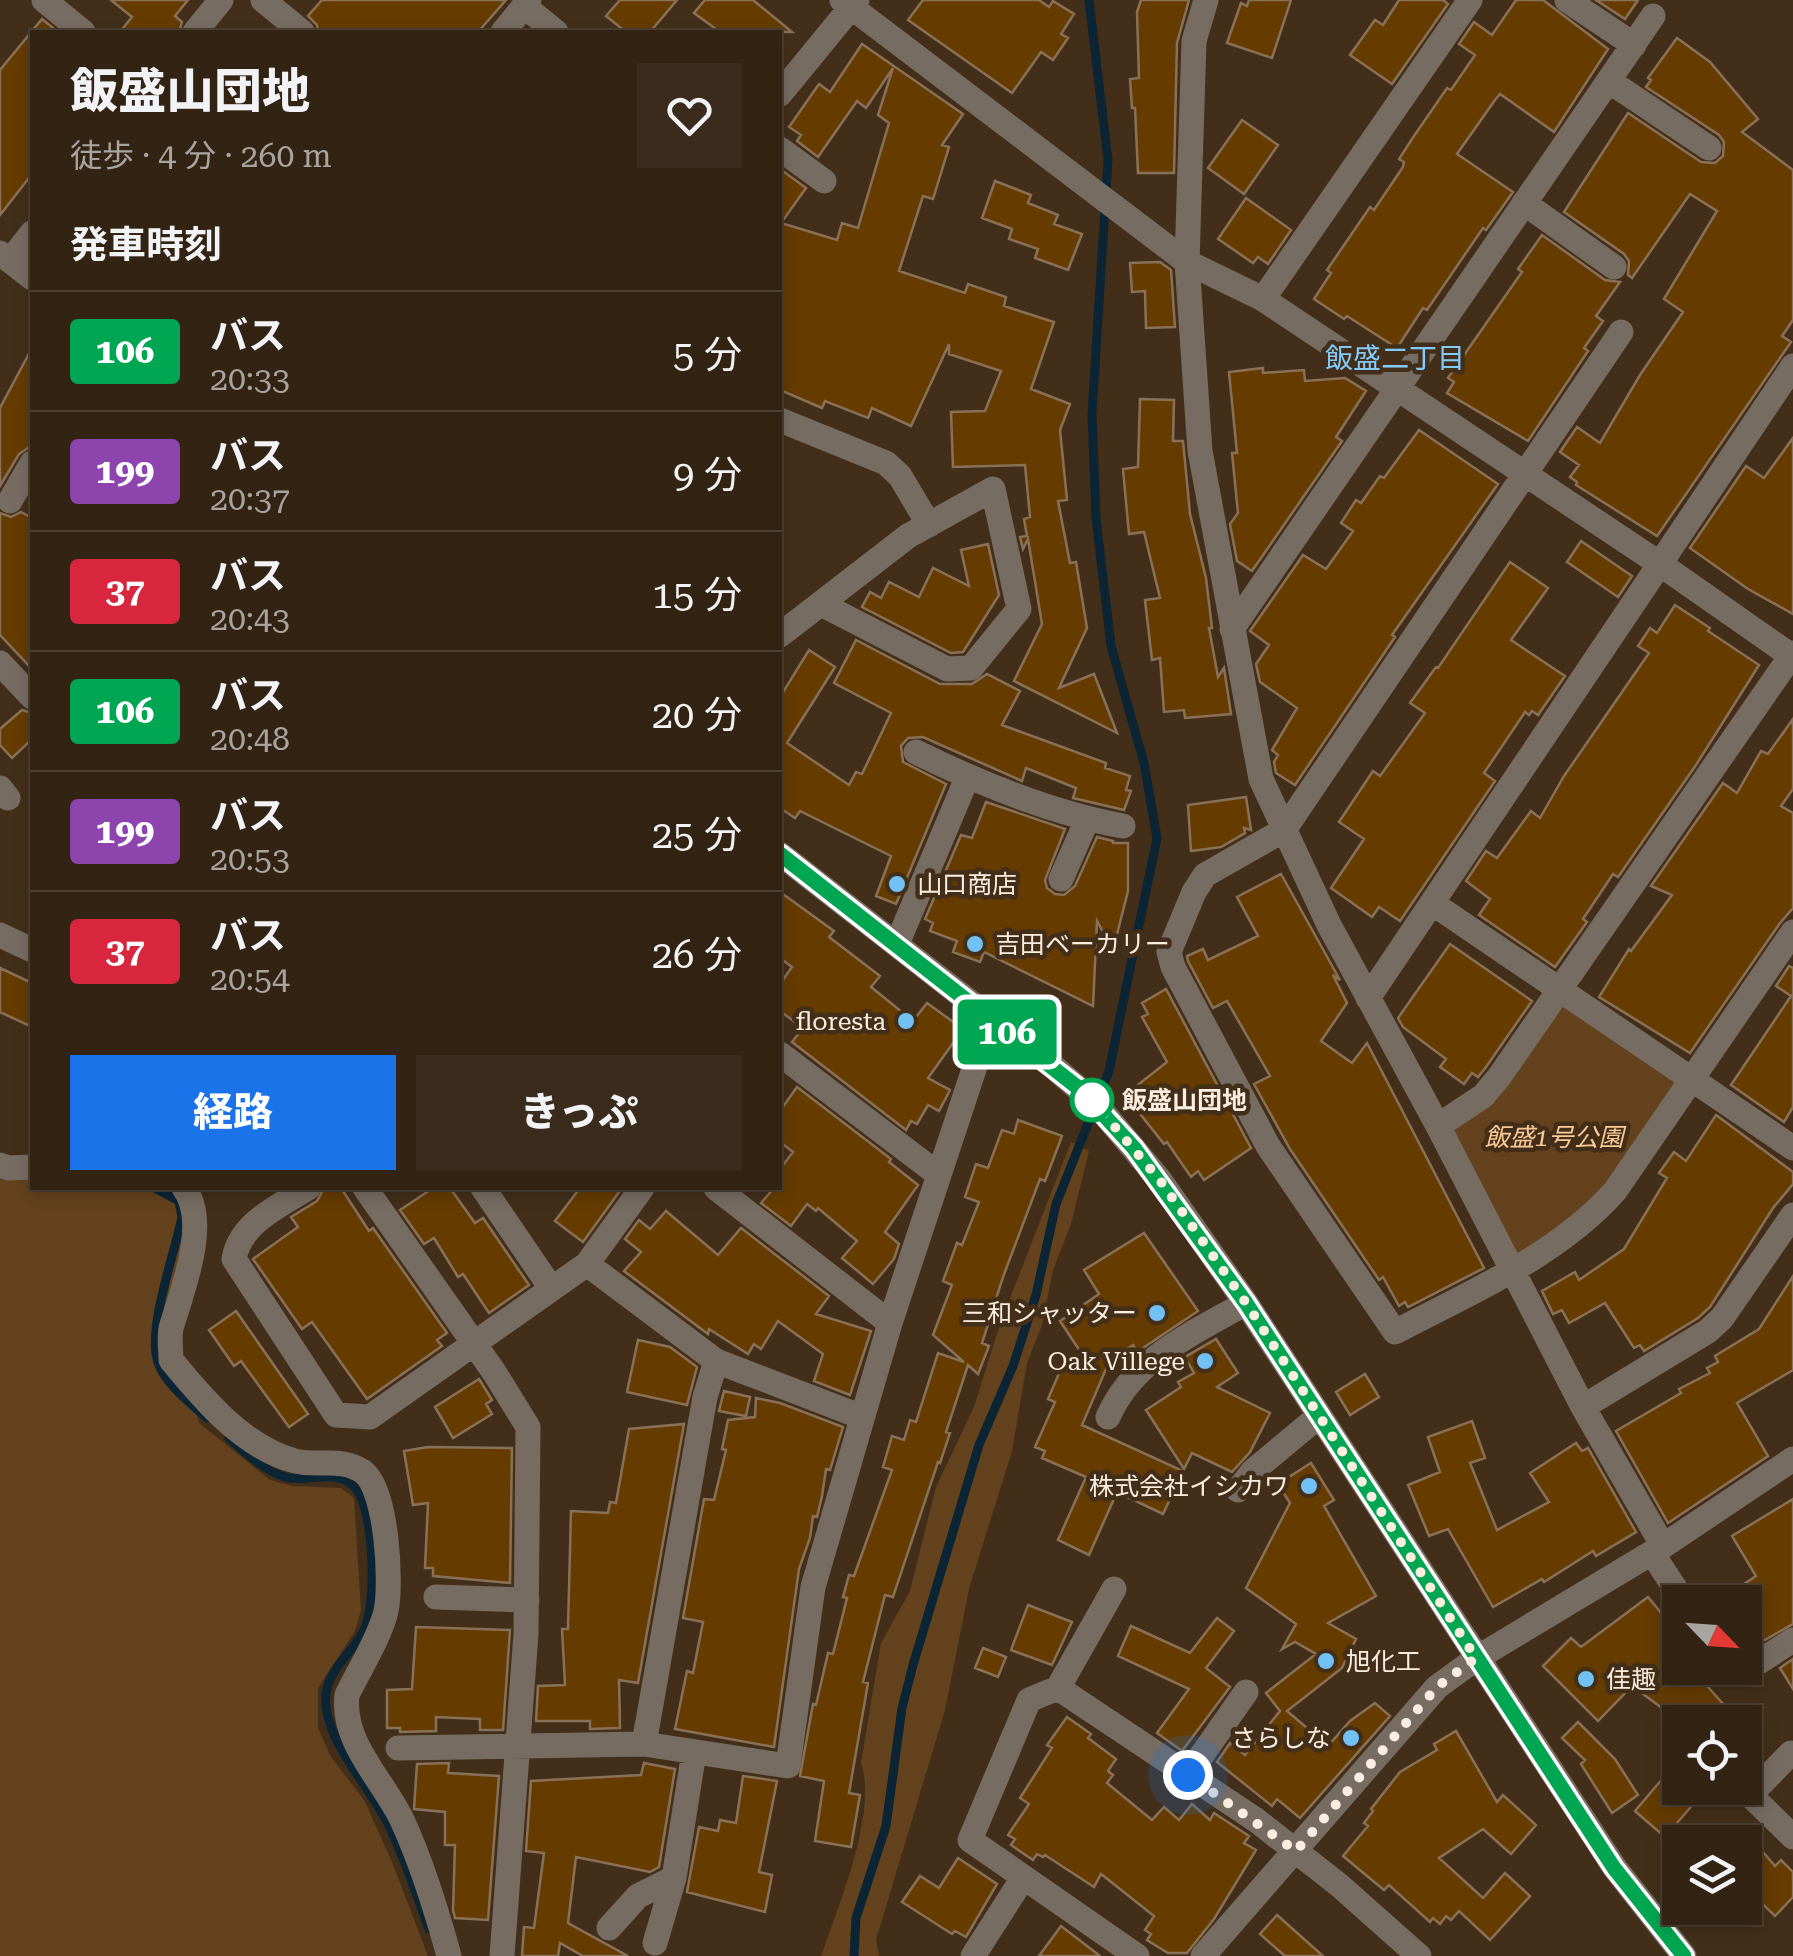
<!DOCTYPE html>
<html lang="ja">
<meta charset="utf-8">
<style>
body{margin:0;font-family:"Roboto Serif","Noto Sans JP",serif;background:#3a2b1c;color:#f1f3f6;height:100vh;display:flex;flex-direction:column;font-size:38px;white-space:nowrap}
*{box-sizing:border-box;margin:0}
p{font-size:32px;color:#a8a4a0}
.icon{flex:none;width:55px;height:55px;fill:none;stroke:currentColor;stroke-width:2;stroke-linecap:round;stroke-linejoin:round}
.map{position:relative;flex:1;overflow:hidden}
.panel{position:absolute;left:30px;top:30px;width:752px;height:1160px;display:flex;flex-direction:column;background:#322313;border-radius:0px;box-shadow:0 5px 15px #0003,0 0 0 2px #4d4033}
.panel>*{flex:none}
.badge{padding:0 20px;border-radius:8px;font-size:35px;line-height:65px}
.needle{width:65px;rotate:115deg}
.buttons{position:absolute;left:1662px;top:1585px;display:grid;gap:20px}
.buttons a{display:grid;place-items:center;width:100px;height:100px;border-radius:0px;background:#322313;box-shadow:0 5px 15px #0003,0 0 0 2px #4d4033;font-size:50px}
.you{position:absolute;width:50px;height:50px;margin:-25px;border:8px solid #fff;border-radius:50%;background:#1a73e8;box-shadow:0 0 0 15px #1a73e833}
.map>.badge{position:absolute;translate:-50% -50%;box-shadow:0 0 0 5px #fff}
h2{padding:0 40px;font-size:38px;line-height:90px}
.round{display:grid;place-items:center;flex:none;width:105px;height:105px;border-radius:0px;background:#3a2b1c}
.summary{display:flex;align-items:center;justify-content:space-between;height:170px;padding:0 40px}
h1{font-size:48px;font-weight:800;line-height:75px}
.action{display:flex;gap:20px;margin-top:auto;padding:20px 40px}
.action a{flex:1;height:115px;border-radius:0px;background:#1a73e8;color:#fff;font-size:40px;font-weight:800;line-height:115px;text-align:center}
.action a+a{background:#3a2b1c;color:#f1f3f6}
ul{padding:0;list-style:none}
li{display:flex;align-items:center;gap:30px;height:120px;padding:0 40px;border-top:2px solid #4d4033}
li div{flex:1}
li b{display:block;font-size:38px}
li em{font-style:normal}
li .badge{min-width:110px;font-weight:700;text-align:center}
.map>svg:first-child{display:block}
.green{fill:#63421d}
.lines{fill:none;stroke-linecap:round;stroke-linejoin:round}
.stream{stroke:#0b2535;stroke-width:9}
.building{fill:#653b00;stroke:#897159;stroke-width:2.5}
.minor{stroke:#776c62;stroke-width:25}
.line-casing{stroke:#fff;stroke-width:22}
.line{stroke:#00a651;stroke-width:15}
.walk{stroke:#fbeee0;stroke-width:10;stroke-dasharray:0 18}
.poi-dot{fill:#72c1f5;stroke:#432f19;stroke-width:4}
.stop-dot{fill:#fff;stroke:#00a651;stroke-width:5}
.labels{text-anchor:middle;stroke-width:9;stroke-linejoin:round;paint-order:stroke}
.poi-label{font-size:25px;fill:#fbeee0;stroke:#432f19;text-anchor:end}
.stop-label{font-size:25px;font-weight:bold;fill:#fbeee0;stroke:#432f19;text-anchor:start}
.park-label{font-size:25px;font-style:italic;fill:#f9c998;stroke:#432f19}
.neighbourhood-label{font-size:28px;fill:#83cbfb;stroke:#432f19}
</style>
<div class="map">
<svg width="1793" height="1956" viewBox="0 0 1793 1956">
<rect width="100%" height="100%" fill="#432f19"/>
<path class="green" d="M1561,1000L1681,1081L1607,1191L1515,1261L1447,1128Z
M1071,1142L1089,1151L1071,1224L1053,1270L1042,1325L1027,1363L1012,1451L969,1589L945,1710L876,1940L879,1956H821C838,1907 878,1812 861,1763L881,1643L910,1591L936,1487L974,1407L1000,1324Z
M0,1155L32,1175V1188H198L189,1212L178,1337L199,1423L270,1480L292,1486L341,1488L354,1498L361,1610L355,1631L318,1688V1728L331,1757L364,1800L392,1862L428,1956H0Z"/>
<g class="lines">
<path class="stream" d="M155,1188L179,1201L182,1217C175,1253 145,1333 159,1365C167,1385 190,1403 207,1418
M229,1438C244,1452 265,1471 285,1477C309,1484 338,1465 357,1490C374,1513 377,1605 364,1630C353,1653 328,1669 326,1695C322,1740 373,1789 391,1830C406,1862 417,1896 429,1929
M854,1956L856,1918L886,1826L902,1708L913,1665L979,1445L1013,1366L1036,1295L1056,1204L1109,1071L1157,838L1144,763L1111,646L1096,518L1092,414L1108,160L1089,0"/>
</g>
<path class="building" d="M111,0H188L175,16L182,22L179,32H120L132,17Z
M322,0H506L478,32H318L317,25L308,16Z
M620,0H677L650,32H626L606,16Z
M705,0H753L792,32H720L694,13Z
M923,0H1039L1049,7L1053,1L1074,14L1061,34L1068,38L1053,60L1041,52L1012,93L908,20Z
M1141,0H1189L1177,43L1174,173H1138L1135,108H1132L1130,79L1139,78L1137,12Z
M1249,0H1291L1272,58L1227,43L1241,3L1247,6Z
M1399,0H1443L1448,4L1392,84L1350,55L1375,20L1383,25Z
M1516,0H1543L1608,49L1554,132L1500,94L1495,100L1457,154L1513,192L1486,230L1483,228L1427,310L1423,308L1397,348L1347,316L1344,319L1314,299L1331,273L1327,270L1370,207L1374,210L1403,167L1404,162L1399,159L1412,139L1447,88L1451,90L1475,55L1459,44L1474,22L1492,35Z
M1596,0H1638L1625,19Z
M42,19L58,32H32V174L0,215V70Z
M1677,38L1710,62L1758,119L1742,132L1793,170V320L1782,336L1791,342L1657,536L1576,485L1577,482L1570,477L1579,465L1560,452L1577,427L1600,443L1640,375L1683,312L1664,299L1717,211L1690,194L1632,278L1628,275L1629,261L1624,254L1564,212L1628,113L1701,162L1715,163L1723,156L1724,142L1719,135L1646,87L1651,80L1648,78Z
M862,44L963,114L942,145L949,147L933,199L923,196L899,271L965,293L968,284L1006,297L1004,306L1054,322L1031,389L1070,404L1060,430L1067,500L1058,501L1070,563L1076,562L1087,628L1059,688L1094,674L1117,733L1014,681L1042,624L1028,539L1023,549L1020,537L1027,536L1024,519L1030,517L1025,465L953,467L951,412L985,411L1001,371L949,354V344L911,426L872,408L868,418L825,401L822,408L780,390V169L806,188L781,223L837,240L842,223L858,228L889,123L878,115L893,68L866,108L857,101L818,157L797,141L801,135L789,127L819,84L830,92Z
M1242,120L1278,145L1244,194L1208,168Z
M995,181L1031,195L1028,203L1058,215L1054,224L1082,234L1068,270L1035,258L1038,249L1009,239L1012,229L982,218Z
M1246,198L1291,230L1268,264L1258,257L1253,263L1218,239Z
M1542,235L1605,280L1620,282L1596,316L1603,321L1584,348L1588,351L1528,441L1447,393L1454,382L1448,378L1522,272L1518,269Z
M1160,262L1171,270L1175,327L1146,328L1145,291L1132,292L1130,263Z
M32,348V445L19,454L0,486V408Z
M1263,368V373L1304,370L1305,381L1345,378L1366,391L1336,437L1342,441L1252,571L1237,561L1230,524L1238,513L1232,453H1237L1229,372Z
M1140,399L1174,400L1173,441H1183L1190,514L1206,578L1212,628H1209L1218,677L1224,668L1231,714L1185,718L1184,710L1164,712L1160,658L1152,660L1145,600L1160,598L1144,532L1129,534L1123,469L1138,467Z
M1419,430L1498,484L1392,635L1395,637L1295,785L1276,773L1274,762L1278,755L1272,750L1297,708L1260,682L1256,664L1269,645L1250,631L1303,555L1326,569L1353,531L1341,523L1356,500L1361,503L1380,476L1384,478Z
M1793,438V614L1748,589L1690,548L1746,466L1764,478Z
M21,512L32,518V669L0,635V513L11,517Z
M1581,541L1632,576L1618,597L1567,562Z
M988,544L999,595L963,652L951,653L862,607L870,592L881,598L889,582L919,597L933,568L969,586L961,550Z
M1510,562L1548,588L1511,640L1565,676L1538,715L1532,711L1529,715L1525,712L1484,773L1495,781L1400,921L1379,907L1372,917L1331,888L1364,839L1339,822L1373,771L1380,776L1425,713L1410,703L1436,667L1438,668Z
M1675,605L1710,628L1708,631L1759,665L1696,765L1618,877L1613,874L1583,919L1587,922L1555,967L1479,915L1490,899L1466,881L1486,851L1497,858L1531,811L1540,818L1564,776L1649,653L1638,646L1650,628L1657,633Z
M856,640L940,684H972L987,674L1020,691L1002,725L1106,763L1105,768L1130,776L1126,790L1131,791L1124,810L1073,798L1076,788L1026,768L1022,781L923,737L908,738L901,746L903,762L946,784L896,904L876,896L891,856L800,811L795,818L780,808V697L809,650L835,667L787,743L849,785L856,772L862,774L891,713L834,683Z
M22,710L32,713V739L12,758L0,745V729Z
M1793,719V789L1781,806L1793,813V908L1780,923L1690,1053L1599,997L1629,949L1631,951L1672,895L1651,886L1723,783L1737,793L1761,751L1768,754Z
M1246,797L1251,830L1244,828L1245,833L1221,847L1191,851L1188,805Z
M986,802L1065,829L1045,880L1047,888L1055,894L1064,895L1075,886L1097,837L1113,841V843H1128V891L1113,950L1097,921L1093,1006L984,952L980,962L953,952L957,941L930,931L933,923L925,919L961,835L972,838Z
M1281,874L1340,980L1333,975L1347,1003L1321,1041L1352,1063L1367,1043L1484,1268L1408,1307L1405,1302L1399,1306L1383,1277L1379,1280L1290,1149L1254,1084L1270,1076L1227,1001L1213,1008L1188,961L1187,956L1203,949L1208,960L1258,936L1237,897Z
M780,892L834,931L829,937L880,976L871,987L913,1021L927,1003L963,1029L928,1078L950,1090L939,1111L928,1105L917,1124L911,1121L906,1130L792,1042L803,1028L780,1011V984L792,967L780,958Z
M1450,944L1532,1001L1486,1067L1478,1077L1472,1073L1464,1084L1440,1067L1446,1059L1403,1027L1398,1018Z
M1789,966L1793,968V1107L1784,1122L1731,1085L1791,996L1776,986Z
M0,968L32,983V1027L0,1012Z
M1166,989L1251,1148L1204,1180L1198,1171L1191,1177L1167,1142L1164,1144L1125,1095L1167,1062L1142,1017L1148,1014L1142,1003Z
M797,1087L891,1159L889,1162L918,1185L885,1232L899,1244L894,1259L873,1284L842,1258L857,1241L818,1208L816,1211L807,1204L791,1226L761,1203L774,1188H780V1169L793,1152L780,1142V1111Z
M1716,1115L1793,1172V1184L1773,1208L1710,1307L1698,1318L1644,1351L1640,1345L1634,1348L1605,1303L1569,1323L1562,1310L1553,1314L1542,1291L1575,1272L1579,1280L1624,1249L1667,1178L1659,1173L1674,1152L1686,1161Z
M1018,1120L1062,1136L1045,1181L1040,1179L1003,1277L982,1343L989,1346L978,1374L968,1365L946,1432L950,1433L940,1463L938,1462L893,1597L885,1595L863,1682L868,1683L849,1793L860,1795L851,1847L815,1841L824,1781L800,1776L813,1704L816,1705L828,1653L833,1654L847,1598L843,1597L849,1575L854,1576L892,1470L883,1467L892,1436L904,1440L910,1420L916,1422L938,1353L964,1362L933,1335L952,1285L943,1281L957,1243L962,1245L979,1202L965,1197L976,1164L988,1168L1002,1130L1014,1134Z
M324,1188H341L369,1231L373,1228L447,1333L437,1340L442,1346L367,1399L312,1322L302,1329L253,1259L298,1227L291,1217L317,1201Z
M433,1188H450L475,1223L483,1218L529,1285L489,1313L463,1274L458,1277L434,1238L424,1244L400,1210Z
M580,1188H622L583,1242L555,1221Z
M666,1211L718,1255L741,1228L829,1296L816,1314L871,1331L850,1395L814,1381L823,1354L778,1321L761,1349L754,1344L748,1354L709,1329L708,1334L624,1271L641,1252L625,1239L639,1220L650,1229Z
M1144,1233L1198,1311L1137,1352L1133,1345L1109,1362L1082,1425L1183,1471L1163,1514L1117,1492L1089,1555L1058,1540L1086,1477L1042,1458L1045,1451L1035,1447L1055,1402L1048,1399L1066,1357L1090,1366L1060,1321L1099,1294L1084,1270Z
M1793,1276V1370L1737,1403L1768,1456L1668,1523L1616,1431L1681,1393L1679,1389L1710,1373L1707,1368L1718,1362L1715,1356L1759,1329Z
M236,1311L308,1414L289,1427L241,1361L234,1366L209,1330Z
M1216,1339L1238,1373L1217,1387L1270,1413L1250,1452L1232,1472L1192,1453L1184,1469L1146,1410L1181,1387L1178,1382L1194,1373L1185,1357Z
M638,1340L670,1347L697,1367L687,1405L627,1392Z
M1365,1374L1379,1397L1350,1415L1336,1392Z
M479,1379L492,1400L486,1404L492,1414L453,1438L435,1407Z
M724,1391L750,1397L746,1416L719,1411Z
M756,1398L780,1403L843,1427L830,1470L826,1469L822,1496L817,1517L813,1516L810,1538L799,1569L774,1747L675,1729L687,1671L693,1673L703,1622L683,1618L704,1499L714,1500L726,1450L722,1449L728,1420L755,1417Z
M1472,1421L1485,1458L1470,1463L1497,1530L1549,1502L1530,1473L1576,1443L1582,1451L1588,1448L1636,1532L1596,1556L1593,1551L1544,1582L1542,1579L1493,1607L1448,1529L1429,1536L1408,1485L1440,1472L1428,1437Z
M684,1424L638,1683L619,1680L620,1728L590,1729V1721H536L538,1686L565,1685L562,1629H568L571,1511L608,1513L610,1502L616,1503L629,1429Z
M428,1447L512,1448L510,1583L433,1576V1568H425L428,1503L413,1505L404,1451Z
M1311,1463L1334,1500L1324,1506L1376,1596L1328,1623L1356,1639L1342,1668L1287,1711L1328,1746L1350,1721L1375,1703L1390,1716L1300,1818L1277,1799L1272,1806L1217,1762L1230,1743L1245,1755L1280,1711L1266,1693L1316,1654L1295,1642L1282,1649L1296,1624L1246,1588L1290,1503L1278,1484Z
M1793,1499V1624L1745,1651V1602H1717L1756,1576L1732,1536Z
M1648,1597L1680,1636V1668H1686L1700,1678L1739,1722H1681L1632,1686L1598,1721L1543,1666L1571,1638L1581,1647Z
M1028,1605L1072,1622L1052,1665L1011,1650Z
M1217,1618L1234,1631L1206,1668L1230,1687L1182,1751L1157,1733L1189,1689L1118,1656L1131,1626L1190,1653Z
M416,1627L510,1630L503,1730H480V1719L436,1717V1731L400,1732V1728H387V1690L412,1689Z
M983,1648L1006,1657L998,1677L975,1668Z
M1793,1659V1689L1780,1668Z
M1067,1717L1091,1734L1088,1738L1116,1759L1108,1771L1113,1775L1107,1783L1152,1820L1164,1807L1179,1820L1192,1804L1210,1820L1214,1813L1249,1836L1244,1843L1256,1850L1214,1919L1187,1953H1168L1147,1940L1151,1934L1145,1930L1154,1916L1101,1874L1094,1887L1045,1855L1043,1857L1037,1854L1033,1860L1011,1845L1015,1839L1008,1835L1029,1804L1020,1798L1052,1748L1047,1745Z
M1578,1722L1615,1759L1638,1795L1612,1813L1581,1764L1585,1760L1562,1738Z
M1456,1731L1497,1802L1503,1795L1536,1825L1511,1854L1483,1829L1439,1858L1483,1898L1505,1873L1530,1896L1490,1940L1459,1911L1451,1920L1446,1916L1440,1924L1433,1918L1430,1922L1389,1885L1384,1890L1343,1856L1368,1826L1364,1823L1373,1811L1371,1809L1400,1772L1437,1750L1434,1744Z
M1680,1758V1788H1707L1665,1837L1635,1811Z
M449,1763L448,1773L499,1776L488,1920L455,1918L453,1910L455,1845H445V1812L414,1809L417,1764Z
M644,1763L675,1769L659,1867L650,1872L576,1857L568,1923L628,1956H583L560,1943L558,1956H522L524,1927L534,1928L544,1853L526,1851L531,1781L641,1775Z
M743,1776L777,1781L759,1872L772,1875L765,1912L687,1892L699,1827L718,1831L720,1820L736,1823Z
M1745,1831L1775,1866L1781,1860L1793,1872V1897L1775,1916L1745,1887Z
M958,1858L997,1884L966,1937L955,1931L952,1934L902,1902L920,1876L939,1888Z
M1277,1915L1323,1956H1285L1260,1934Z
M1061,1926L1100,1956H1039Z"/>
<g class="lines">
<path class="minor" d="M44,0L83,32
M263,0L302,32
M842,0L1187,262L1263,299L1660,564L1793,657
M1206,0L1194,41L1187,262L1200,451L1261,779L1329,925L1438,1126L1583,1407L1663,1546
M1567,0L1634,45
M524,6L556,32
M195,32L221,0
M503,32L529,0
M1609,81L1709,148
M780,94L857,0
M780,149L824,181
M1524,203L1614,267
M0,253L32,278
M10,261L32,233
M1263,299L1470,0
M1621,332L1284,830L1205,875L1194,892L1169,952L1173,967L1268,1146L1395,1332C1471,1292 1557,1256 1615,1191L1793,932
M780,420L886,463L900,476L929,525
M10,501L32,463
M1232,629L1653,16
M780,635L908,536L993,489L1019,609L971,668L947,669L821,604
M0,663L32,697
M916,752C981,784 1051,813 1123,826
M0,788L8,798
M780,854L1056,1069L1097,1105L1159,1179L1246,1303L1615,1868L1684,1956
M1061,879L1087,820
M1432,903L1793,1148
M0,935L32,950
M897,944L967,778
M1368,998L1793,366
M780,1054L939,1175
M1438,1126L1483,1096L1499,1077L1793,653
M0,1165L9,1168L32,1167
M184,1188C210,1222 182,1291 171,1328C169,1338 171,1350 171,1360C203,1399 244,1448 295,1461C318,1467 340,1457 362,1471C387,1487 392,1583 386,1611C381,1635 358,1672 347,1695C341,1743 385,1782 403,1822C422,1864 437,1912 449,1956
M308,1188C279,1206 240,1223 234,1259L336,1415L370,1417L587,1264L642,1188
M365,1188L494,1372L528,1427L526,1634L502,1956
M483,1188L551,1288
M716,1188L890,1323
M587,1264L716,1361L862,1417
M1583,1407L1708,1331L1722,1318L1793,1215
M1108,1417C1134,1358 1192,1334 1246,1303
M1238,1490L1253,1471L1319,1416
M1652,1553L1684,1602
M436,1597L527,1600
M1745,1667H1751L1793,1640
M1058,1688L1114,1589
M644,1744L705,1397L716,1361
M398,1748L644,1744L788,1766L813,1587L890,1323L980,1051L999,1026
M1791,1753L1750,1795L1793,1837
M1188,1775L1246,1692
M609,1928L638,1896L674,1878
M655,1943L674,1878L694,1752
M973,1956L1023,1878
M1137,1956L970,1840L1029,1700L1058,1688L1256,1820L1339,1885L1419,1956
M1203,1956L1437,1687L1477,1658L1663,1546L1793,1459"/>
</g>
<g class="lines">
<g class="line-casing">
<path id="line" d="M780,854L1081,1090L1134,1148L1246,1303L1614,1868L1684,1956"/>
</g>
<use href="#line" class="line"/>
<path class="walk" d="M1092,1100L1159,1179L1246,1303L1476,1658L1437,1687L1296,1851L1188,1775"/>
</g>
<g class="poi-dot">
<circle cx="897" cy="884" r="10"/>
<circle cx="975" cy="944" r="10"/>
<circle cx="906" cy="1021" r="10"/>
<circle cx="1157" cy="1313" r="10"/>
<circle cx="1205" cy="1361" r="10"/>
<circle cx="1309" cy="1486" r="10"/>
<circle cx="1326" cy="1661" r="10"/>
<circle cx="1586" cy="1679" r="10"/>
<circle cx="1351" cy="1738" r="10"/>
</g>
<circle class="stop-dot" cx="1092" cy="1100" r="20"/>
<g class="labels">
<g class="poi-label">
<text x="917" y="893" text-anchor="start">山口商店</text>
<text x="995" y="953" text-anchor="start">吉田ベーカリー</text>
<text x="886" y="1030">floresta</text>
<text x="1137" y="1322">三和シャッター</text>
<text x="1185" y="1370">Oak Villege</text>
<text x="1289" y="1495">株式会社イシカワ</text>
<text x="1346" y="1670" text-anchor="start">旭化工</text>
<text x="1606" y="1688" text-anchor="start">佳趣</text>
<text x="1331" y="1747">さらしな</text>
</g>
<g class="stop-label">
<text x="1122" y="1109">飯盛山団地</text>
</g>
<g class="park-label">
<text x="1554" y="1146">飯盛1号公園</text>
</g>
<g class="neighbourhood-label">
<text x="1395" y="368">飯盛二丁目</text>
</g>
</g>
</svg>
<div class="buttons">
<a><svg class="needle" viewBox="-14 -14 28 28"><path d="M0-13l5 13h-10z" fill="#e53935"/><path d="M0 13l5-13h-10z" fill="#a8a4a0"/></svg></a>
<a><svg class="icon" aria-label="locate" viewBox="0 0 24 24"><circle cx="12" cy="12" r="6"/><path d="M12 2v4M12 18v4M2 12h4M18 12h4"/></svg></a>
<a><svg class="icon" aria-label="layers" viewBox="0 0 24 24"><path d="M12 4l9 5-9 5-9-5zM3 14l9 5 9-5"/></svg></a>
</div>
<div class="you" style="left:1188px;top:1775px"></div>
<b class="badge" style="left:1007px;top:1032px;background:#00a651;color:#fff">106</b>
<section class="panel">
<div class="summary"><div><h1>飯盛山団地</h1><p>徒歩 · 4 分 · 260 m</p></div><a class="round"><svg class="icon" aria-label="heart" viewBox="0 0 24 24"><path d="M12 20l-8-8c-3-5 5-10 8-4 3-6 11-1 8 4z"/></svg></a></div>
<h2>発車時刻</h2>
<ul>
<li><span class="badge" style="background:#00a651;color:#fff">106</span><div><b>バス</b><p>20:33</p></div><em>5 分</em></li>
<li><span class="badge" style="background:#8e44ad;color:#fff">199</span><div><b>バス</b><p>20:37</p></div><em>9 分</em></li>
<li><span class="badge" style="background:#d7263d;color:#fff">37</span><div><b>バス</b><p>20:43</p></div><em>15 分</em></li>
<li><span class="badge" style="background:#00a651;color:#fff">106</span><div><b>バス</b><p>20:48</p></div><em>20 分</em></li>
<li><span class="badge" style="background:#8e44ad;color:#fff">199</span><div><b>バス</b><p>20:53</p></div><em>25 分</em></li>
<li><span class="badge" style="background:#d7263d;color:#fff">37</span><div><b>バス</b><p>20:54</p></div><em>26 分</em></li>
</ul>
<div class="action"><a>経路</a><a>きっぷ</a></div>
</section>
</div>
